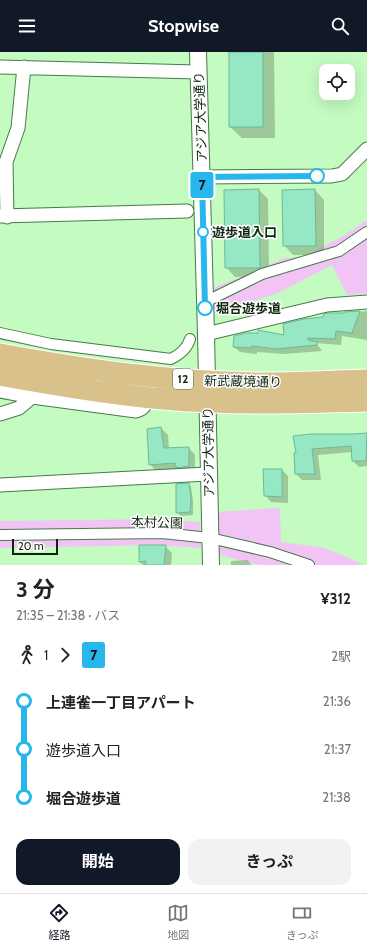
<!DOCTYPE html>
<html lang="ja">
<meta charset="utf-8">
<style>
body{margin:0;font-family:Cabin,"Noto Sans JP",sans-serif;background:#f2f2f2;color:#222;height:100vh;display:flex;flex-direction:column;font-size:15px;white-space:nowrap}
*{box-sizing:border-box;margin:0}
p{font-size:13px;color:#767676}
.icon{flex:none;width:22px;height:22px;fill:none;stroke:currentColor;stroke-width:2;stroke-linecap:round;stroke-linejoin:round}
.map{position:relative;height:513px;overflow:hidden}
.panel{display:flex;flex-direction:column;background:#fff;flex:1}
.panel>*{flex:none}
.badge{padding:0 8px;border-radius:3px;font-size:14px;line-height:26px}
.tools{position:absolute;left:319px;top:12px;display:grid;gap:8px}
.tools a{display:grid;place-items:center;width:36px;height:36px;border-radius:8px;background:#fff;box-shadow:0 4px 16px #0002;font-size:20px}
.scale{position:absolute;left:12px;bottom:10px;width:46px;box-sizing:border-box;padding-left:4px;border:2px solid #102510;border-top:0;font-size:11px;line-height:14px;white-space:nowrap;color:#102510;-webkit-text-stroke:3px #fff;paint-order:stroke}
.map>.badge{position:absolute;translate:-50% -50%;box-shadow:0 0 0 2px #fff}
.legs{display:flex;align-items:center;gap:6px;height:44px;padding:0 16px;font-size:13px}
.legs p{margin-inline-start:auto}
.overview{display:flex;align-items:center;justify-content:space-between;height:68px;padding:0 16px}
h1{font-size:22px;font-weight:700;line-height:30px}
.action{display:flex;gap:8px;margin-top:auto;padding:8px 16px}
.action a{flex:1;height:46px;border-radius:12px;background:#111827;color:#fff;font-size:16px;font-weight:700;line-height:46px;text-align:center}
.action a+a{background:#f2f2f2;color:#222}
ul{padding:0 16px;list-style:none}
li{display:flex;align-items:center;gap:14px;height:48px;font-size:15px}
li i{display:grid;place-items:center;width:6px;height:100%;margin:0 5px;background:currentColor}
li i::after{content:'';width:10px;height:10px;margin:-5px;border:3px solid;border-radius:50%;background:#fff}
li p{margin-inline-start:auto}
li:first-child i{background:linear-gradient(#0000 50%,currentColor 0)}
li:last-child i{background:linear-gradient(currentColor 50%,#0000 0)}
header{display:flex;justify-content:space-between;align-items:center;height:52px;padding:0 16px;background:#111827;color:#fff;font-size:18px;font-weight:700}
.menu{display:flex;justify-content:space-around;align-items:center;height:56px;border-top:1px solid #e0e0e0;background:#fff;font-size:11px;color:#767676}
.menu a{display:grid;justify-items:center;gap:2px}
.menu .active{color:#111827}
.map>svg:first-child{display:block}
.green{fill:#f2c4f6}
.shadow{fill:#0003}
.building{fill:#96e7c3;stroke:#6aba97}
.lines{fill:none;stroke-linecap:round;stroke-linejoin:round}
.pedestrian-casing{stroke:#477a47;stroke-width:12}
.minor-casing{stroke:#477a47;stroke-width:15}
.tertiary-casing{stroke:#477a47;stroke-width:18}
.primary-casing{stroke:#fff;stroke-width:23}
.pedestrian{stroke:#fff;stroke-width:10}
.minor{stroke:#fff;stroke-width:13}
.tertiary{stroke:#fff;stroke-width:16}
.primary{stroke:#d9c18b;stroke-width:21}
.line-1-casing{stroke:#fff;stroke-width:9}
.line-1{stroke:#28b7ed;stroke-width:6}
.stop-1-dot{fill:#fff;stroke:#28b7ed;stroke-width:2}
.labels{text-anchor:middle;stroke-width:3;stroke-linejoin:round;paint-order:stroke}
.shield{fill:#fff;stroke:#586658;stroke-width:1}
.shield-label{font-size:12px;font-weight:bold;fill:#102510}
.street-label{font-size:13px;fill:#102510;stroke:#fff}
.stop-label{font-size:13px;font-weight:bold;fill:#102510;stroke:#fff;text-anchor:start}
</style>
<header><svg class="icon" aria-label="menu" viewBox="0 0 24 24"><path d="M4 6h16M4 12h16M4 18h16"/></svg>Stopwise<svg class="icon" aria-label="search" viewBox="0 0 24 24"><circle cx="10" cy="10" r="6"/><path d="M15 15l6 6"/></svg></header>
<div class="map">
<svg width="367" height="513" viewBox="0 0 367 513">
<rect width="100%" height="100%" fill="#c3fbc1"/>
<path class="green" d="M367,168V241L347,243L332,213L276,242L213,261V236L249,222L284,206L303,205L340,186Z
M280,456L281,490L320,495L343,503L363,513H260L216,502L215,460Z
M160,467L200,470L201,496L159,493L0,496V469Z"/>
<path class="shadow" d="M230,0H274L275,86H242L230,75Z
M259,138L268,147L269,224L235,225L226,215Z
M315,138L324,148V203H293L284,193Z
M367,259V288L342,284L341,293L316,291L322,299L284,302L257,300V302L240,300L234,295L285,285L345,262V261Z
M161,376L168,383L169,397L189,396L195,403V420L182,421L179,417L156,419L150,412Z
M367,382V414L359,415L353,409L352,400L318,403L321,428H302L296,422L295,402H298L295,385L353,383Z
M282,418L288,424V451L271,450L265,443Z
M188,432L191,435L193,449V463L181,464L178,461Z
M165,494L172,501L171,513H143L140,510Z
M247,508L252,513H231V509Z"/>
<path class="building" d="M229,0H263V75H229Z
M259,137L260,216H225L224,138Z
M315,137L316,194H283L282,138Z
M360,259L352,281L336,279L335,287L308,286V288L317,290V293L277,297L252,294L251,296L233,295L234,284L246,281H258V278L284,283L283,272L304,267L323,265L324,262L328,261H344V260Z
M161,375L164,396L189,395V414L177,416L178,415H175V411L149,413L147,377Z
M367,381L366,409H352L351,394L312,397L315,422H295L294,401H296L293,384L311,382H353Z
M263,417H282V445L264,444Z
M189,431L191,446L190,460L176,461V432Z
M139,493H166L164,513H145L146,509L139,510Z"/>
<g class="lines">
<g class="pedestrian-casing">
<path id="pedestrian" d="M205,250L262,222L339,199L367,180
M0,281L51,292L171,307C180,302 187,297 190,287
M0,483L162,481L210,486L270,500L309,513"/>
</g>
<g class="minor-casing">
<path id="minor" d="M0,15L198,20
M202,125L332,124L342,122L367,97
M0,164L187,159
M7,165L6,110L18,76L24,15
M206,282L327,253L367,250
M0,339L32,345L136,359C144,357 145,354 147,345
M0,362L19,356L32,345
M0,433L208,422"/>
</g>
<g class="tertiary-casing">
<path id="tertiary" d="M198,0L206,282L211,513"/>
</g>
<g class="primary-casing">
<path id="primary" d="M0,302C88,318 177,331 266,331C300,331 333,329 367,328
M0,323C54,333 108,342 163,347C231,353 299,351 367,349"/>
</g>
<use href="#pedestrian" class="pedestrian"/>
<use href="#minor" class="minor"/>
<use href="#tertiary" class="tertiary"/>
<use href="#primary" class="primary"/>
</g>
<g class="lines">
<g class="line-1-casing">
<path id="line-1" d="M205,256L202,125L317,124"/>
</g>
<use href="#line-1" class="line-1"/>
</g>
<g class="stop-1-dot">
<circle cx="317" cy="124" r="7"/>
<circle cx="203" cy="180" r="5"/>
<circle cx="205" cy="256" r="7"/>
</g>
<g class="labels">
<rect class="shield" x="173" y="317" width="20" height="20" rx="3"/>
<g class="shield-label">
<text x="183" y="331">12</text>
</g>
<g class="street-label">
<text transform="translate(200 65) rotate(-92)" y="5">アジア大学通り</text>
<text transform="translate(243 329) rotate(1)" y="5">新武蔵境通り</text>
<text transform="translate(208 400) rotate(-91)" y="5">アジア大学通り</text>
<text transform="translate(157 470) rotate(2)" y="5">本村公園</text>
</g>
<g class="stop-label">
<text x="212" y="185">遊歩道入口</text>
<text x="216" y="261">堀合遊歩道</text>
</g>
</g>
</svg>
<div class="tools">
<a><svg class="icon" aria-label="locate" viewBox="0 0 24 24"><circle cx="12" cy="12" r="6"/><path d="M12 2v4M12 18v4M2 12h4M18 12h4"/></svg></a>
</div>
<div class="scale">20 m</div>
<b class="badge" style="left:202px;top:133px;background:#28b7ed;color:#111">7</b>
</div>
<section class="panel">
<div class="overview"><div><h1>3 分</h1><p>21:35 – 21:38 · バス</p></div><b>¥312</b></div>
<div class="legs"><svg class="icon" aria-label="walk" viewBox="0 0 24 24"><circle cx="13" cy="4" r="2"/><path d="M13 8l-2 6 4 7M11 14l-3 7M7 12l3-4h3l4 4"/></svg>1<svg class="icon" aria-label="forward" viewBox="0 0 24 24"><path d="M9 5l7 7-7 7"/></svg><b class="badge" style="background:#28b7ed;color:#111">7</b><p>2駅</p></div>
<ul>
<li><i style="color:#28b7ed"></i><b>上連雀一丁目アパート</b><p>21:36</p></li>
<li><i style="color:#28b7ed"></i><span>遊歩道入口</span><p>21:37</p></li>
<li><i style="color:#28b7ed"></i><b>堀合遊歩道</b><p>21:38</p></li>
</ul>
<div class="action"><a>開始</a><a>きっぷ</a></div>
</section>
<nav class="menu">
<a class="active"><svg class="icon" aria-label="directions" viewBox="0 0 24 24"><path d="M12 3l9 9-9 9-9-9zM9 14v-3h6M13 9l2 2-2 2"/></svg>経路</a>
<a><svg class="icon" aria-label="map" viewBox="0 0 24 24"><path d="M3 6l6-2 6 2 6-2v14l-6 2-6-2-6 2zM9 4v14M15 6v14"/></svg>地図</a>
<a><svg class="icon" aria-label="tickets" viewBox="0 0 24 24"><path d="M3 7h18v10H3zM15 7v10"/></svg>きっぷ</a>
</nav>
